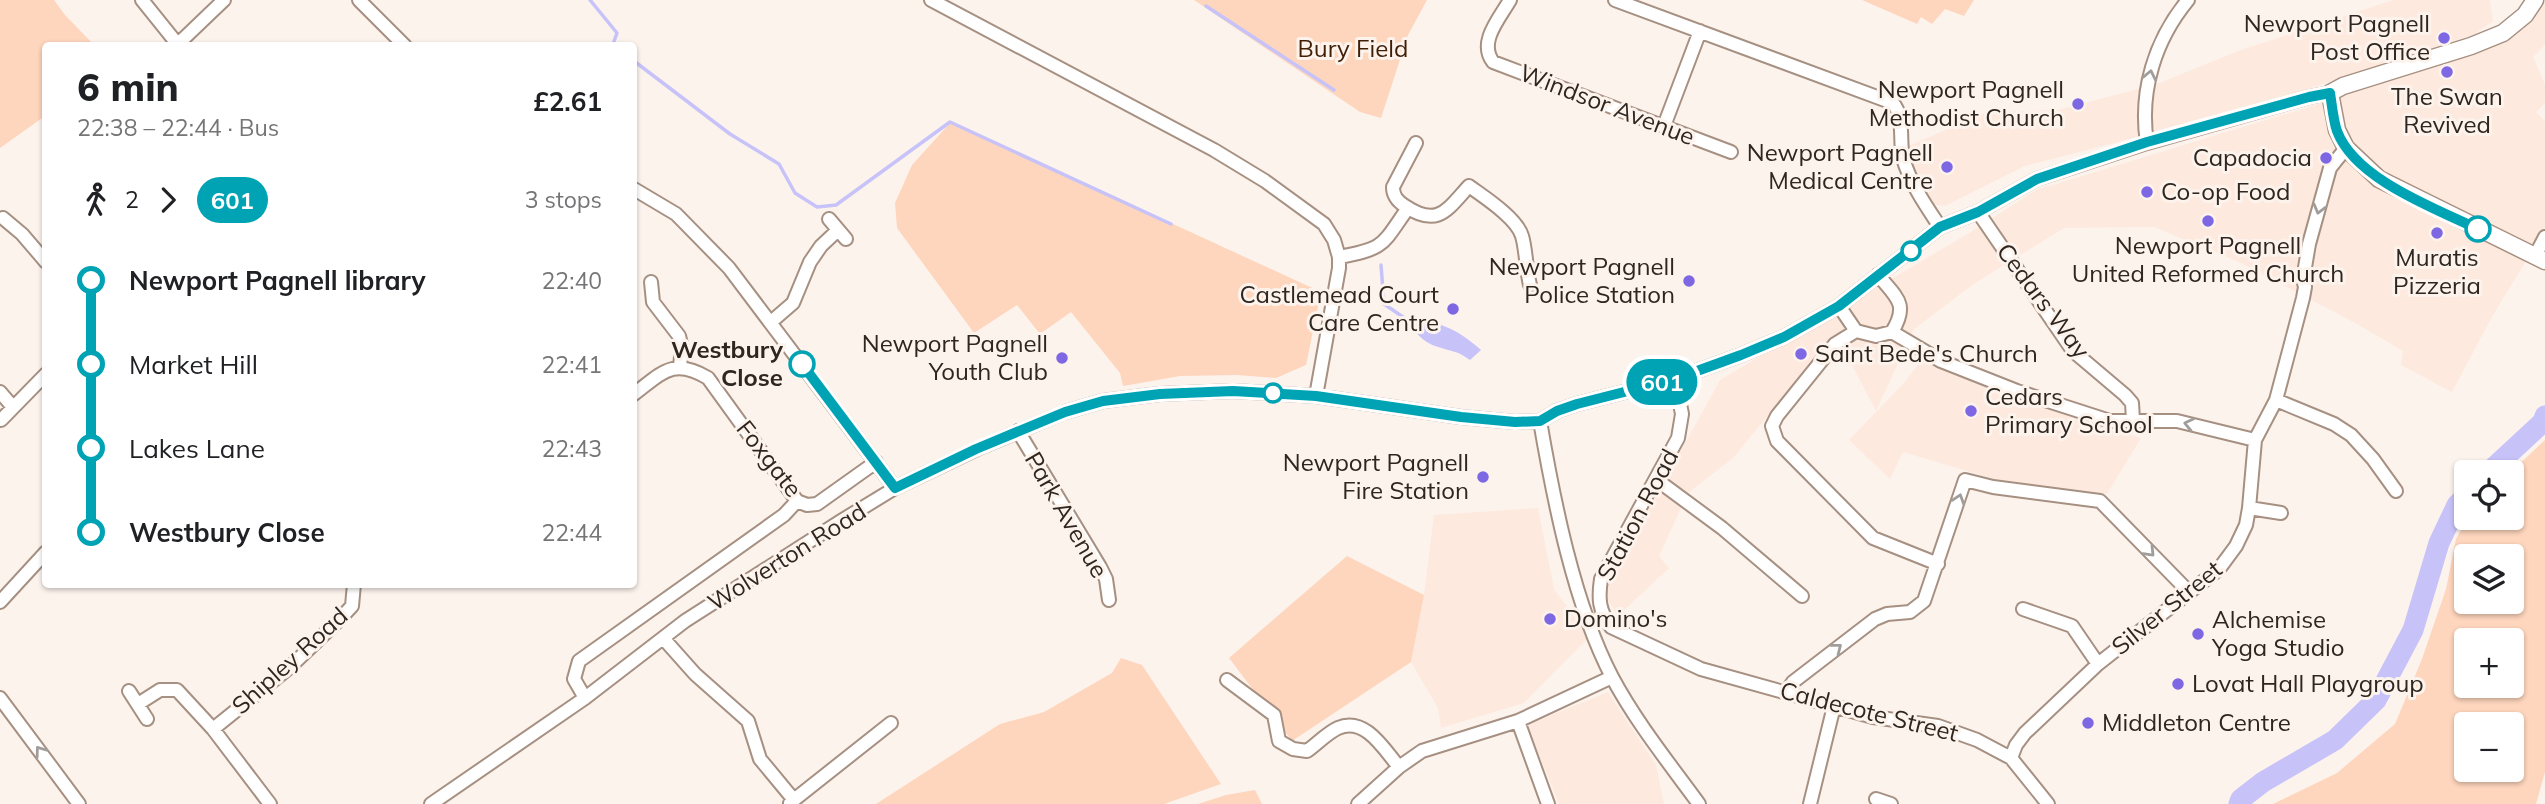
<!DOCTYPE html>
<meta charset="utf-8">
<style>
body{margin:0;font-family:Mulish,sans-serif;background:#f6f6f6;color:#202124;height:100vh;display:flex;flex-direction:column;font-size:26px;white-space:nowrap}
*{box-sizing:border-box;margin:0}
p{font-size:23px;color:#757577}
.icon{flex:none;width:38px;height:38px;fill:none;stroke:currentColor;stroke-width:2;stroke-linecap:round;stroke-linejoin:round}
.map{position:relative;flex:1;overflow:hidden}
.sheet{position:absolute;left:42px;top:42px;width:595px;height:546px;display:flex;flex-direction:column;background:#fff;border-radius:7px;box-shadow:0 2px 5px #0004}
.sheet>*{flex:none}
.badge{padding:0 14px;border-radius:23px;font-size:24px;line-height:46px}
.controls{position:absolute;left:2454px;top:460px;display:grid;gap:14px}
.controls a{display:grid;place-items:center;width:70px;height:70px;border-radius:7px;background:#fff;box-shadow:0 2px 5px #0004;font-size:35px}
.map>.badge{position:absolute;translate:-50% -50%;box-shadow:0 0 0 4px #fff}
.legs{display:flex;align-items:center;gap:10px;height:77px;padding:0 35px;font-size:23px}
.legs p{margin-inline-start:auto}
.headline{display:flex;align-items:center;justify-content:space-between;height:119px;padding:0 35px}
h1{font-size:38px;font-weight:800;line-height:52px}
ul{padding:0 35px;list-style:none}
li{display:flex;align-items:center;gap:24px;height:84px;font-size:26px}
li i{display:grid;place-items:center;width:10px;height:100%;margin:0 9px;background:currentColor}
li i::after{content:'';width:18px;height:18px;margin:-9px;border:5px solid;border-radius:50%;background:#fff}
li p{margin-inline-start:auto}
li:first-child i{background:linear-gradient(#0000 50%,currentColor 0)}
li:last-child i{background:linear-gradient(currentColor 50%,#0000 0)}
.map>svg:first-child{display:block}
.built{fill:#fde9de}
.green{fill:#fed5bd;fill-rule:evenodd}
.water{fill:#c7c3f9}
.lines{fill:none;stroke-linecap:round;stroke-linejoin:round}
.stream{stroke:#c7c3f9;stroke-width:3.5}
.river{stroke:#c7c3f9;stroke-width:21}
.minor-casing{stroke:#a69082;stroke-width:16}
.major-casing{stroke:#a69082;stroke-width:19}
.minor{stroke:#fff;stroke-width:12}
.major{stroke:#fff;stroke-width:16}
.oneway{stroke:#a19d9b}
.line-1-casing{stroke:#fff;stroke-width:16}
.line-1{stroke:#00a3b4;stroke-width:10}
.poi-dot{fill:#7e67e3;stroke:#fdf3ed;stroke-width:2.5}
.stop-1-dot{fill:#fff;stroke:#00a3b4;stroke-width:3.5}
.labels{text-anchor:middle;stroke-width:6;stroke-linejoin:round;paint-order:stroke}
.poi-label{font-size:24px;fill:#2f2620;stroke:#fdf3ed;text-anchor:end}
.park-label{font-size:24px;fill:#411f07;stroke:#fdf3ed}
.street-label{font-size:24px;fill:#2f2620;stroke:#fdf3ed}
.stop-label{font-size:24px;font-weight:bold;fill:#2f2620;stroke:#fdf3ed;text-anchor:end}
</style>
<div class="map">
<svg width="2545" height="804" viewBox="0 0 2545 804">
<rect width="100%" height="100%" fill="#fdf3ed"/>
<path class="built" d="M2393,0H2490L2493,21L2475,34L2293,94L2164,130L2025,166L1945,206L1932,204L1918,183L1906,147L1987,112L2058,110L2157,84L2238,51Z
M2545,1V45L2533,57L2545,84V103L2536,112L2545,121V230L2493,315L2452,392L2401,365L2403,351L2357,324L2241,263L2154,227L2064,228L1975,283L1914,329L1876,411L1843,348L1769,414L1733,458L1688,493L1659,556L1669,568L1618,616L1603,592L1720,380L1971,232L2036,190L2312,106L2478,49L2525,25Z
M1921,361L2141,438L2107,494L2001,481L1903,452L1890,479L1849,440L1903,384Z
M1538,508L1554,589L1589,637L1524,703L1441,728L1438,708L1411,662L1424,595L1434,515Z
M1608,692L1656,765L1664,804H1559L1527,725Z"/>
<path class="green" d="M0,0H54L65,15L94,45L46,46L45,116L0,148Z
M1194,0H1427L1408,35L1381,118L1360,112Z
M1862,0H1974L1964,16L1945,9L1932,24L1921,17L1917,24Z
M951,122L1321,292L1306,365L1276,378L1237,375L1180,376L1123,386L1120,373L1071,312L1040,334L1017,305L974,333L897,228L895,203L912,165Z
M2545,440V772L2536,804H2273L2337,773L2395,724L2422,659L2446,589L2456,539L2468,518H2511V472ZM2466,556H2511V602H2466ZM2511,640V686H2466V640ZM2511,724V770H2466V724Z
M1347,556L1424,595L1411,662L1292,741L1229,658Z
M1121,658L1142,665L1221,784L1164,804H876L1000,724L1044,712L1112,673Z
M1255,790L1262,804H1198L1226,795Z"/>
<path class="water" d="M1403,317C1439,323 1453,325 1481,350L1470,360C1456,350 1453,352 1438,347C1422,343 1413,329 1403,317Z"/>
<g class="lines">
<path class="stream" d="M590,0L617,33L613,44L615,46
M1206,6L1334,90
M634,61L730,134L779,164L795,193L817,207L836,205L950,122L1171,224
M1381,265L1384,304L1403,317"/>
<path class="river" d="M2489,472L2543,422L2545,416
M2239,804L2241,799L2263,782L2335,740L2376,700L2413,630L2439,543L2457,505L2466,496"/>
<g class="minor-casing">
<path id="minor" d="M142,0L179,46
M359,0L405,46
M931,0L1214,150L1265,181L1324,224L1334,240L1339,257V268L1316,396
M1510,0C1499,19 1478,42 1493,62L1731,152
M1615,0L1893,103C1905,118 1899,140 1903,158C1910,183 1926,206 1940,227
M178,44L224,0
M1664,126L1700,31
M1416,143L1393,187C1393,196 1397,201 1405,206C1438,228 1447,210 1469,186C1484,197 1517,218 1522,236C1526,249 1526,269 1530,285
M2147,143C2139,91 2155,40 2188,0
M634,189L676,214L729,268L895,488
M1978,212L2073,351L2125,395L2132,403L2133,420
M3,218L22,234L46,262
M829,219L846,239
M2535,256L2545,237
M1339,257C1386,248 1381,246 1408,208
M1878,275C1897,298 1909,304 1892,332
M651,282L653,302L679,336L682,348L680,366
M1839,306L1856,331L1876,336L1892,332L1941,361L2017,391L2110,421H2177L2255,440
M771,322L793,303L810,262L821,246L838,230
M1856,331L1835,344L1777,416L1772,426L1777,441L1873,538L1938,564
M1675,379L1682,414L1678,438L1601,579C1598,599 1599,611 1611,627L1701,669L1873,717L1938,726L1977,740L2011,758L2048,804
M0,392L12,406
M634,394C662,373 673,357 708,378L797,501L807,505L817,504L876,462
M2276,400L2334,424L2351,435L2373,459L2396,491
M1,420L46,374
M1540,421C1554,502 1574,604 1612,677C1636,722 1669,763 1699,804
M1018,431L1100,567L1106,579L1109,600
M1657,480L1722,528L1802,596
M2249,508L2281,513
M0,602L46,552
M2023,609L2072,626L2098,664
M663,638L695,674L748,721L760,759L794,800
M1227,680L1274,715L1279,741L1293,749L1307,751C1317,744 1327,733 1338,728C1365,716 1384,749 1399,767
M129,691L147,719
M1786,692L1793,682L1875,619L1887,614L1910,612L1924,601L1965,480L1993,487L2100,501L2190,593
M0,698L79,804
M585,698L574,679L579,661L784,515L797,501
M138,704L160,690H177L213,729L270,804
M1518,721L1548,804
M213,729L290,667L339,620L352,606L354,584
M2011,758L2016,745L2025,733L2098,664L2219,569L2236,546L2246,525L2249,508L2255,440L2276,400L2303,298L2305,287L2303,279L2309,244L2330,168L2346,148
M1876,799L1891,804
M790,803L891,723
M431,804L585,698L685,621L841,521L895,488L977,449L1065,412L1103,401L1160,394L1233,391L1316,396L1461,417L1515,422L1540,421L1557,411L1577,404L1675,379L1741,355L1784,337L1839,306L1940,227L1978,212L2037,179L2147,143L2309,97L2330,93
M1358,804L1399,767L1422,751L1518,721L1612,677
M1810,804L1834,706"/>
</g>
<g class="major-casing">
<path id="major" d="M2535,0L2525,15L2503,33L2471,46L2343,86L2330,93L2337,130L2346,148L2379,179L2545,261"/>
</g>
<use href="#minor" class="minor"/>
<use href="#major" class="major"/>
</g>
<defs><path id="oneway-chevron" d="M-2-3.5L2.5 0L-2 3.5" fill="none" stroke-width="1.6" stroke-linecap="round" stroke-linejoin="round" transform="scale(1.75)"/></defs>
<g class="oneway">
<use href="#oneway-chevron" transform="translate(2150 75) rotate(-78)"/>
<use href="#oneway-chevron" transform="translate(2319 209) rotate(105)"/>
<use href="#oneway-chevron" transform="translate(2189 424) rotate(-167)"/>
<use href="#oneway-chevron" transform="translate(1959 499) rotate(-72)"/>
<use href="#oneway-chevron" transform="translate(2150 552) rotate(46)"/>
<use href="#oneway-chevron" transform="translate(1837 648) rotate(-38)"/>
<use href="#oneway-chevron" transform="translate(40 751) rotate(-126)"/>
</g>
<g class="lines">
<g class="line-1-casing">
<path id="line-1" d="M802,364L895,488L976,449L1065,412L1103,401L1160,394L1233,391L1316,396L1461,417L1515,422L1540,421L1557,411L1577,404L1675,379L1741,355L1784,337L1839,306L1940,227L1978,212L2037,179L2147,142L2309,97L2330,93C2332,105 2333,119 2337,131C2355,179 2434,208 2478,229"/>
</g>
<use href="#line-1" class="line-1"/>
</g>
<g class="poi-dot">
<circle cx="2444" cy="38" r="7"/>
<circle cx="2447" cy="72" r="7"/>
<circle cx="2078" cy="104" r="7"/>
<circle cx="2326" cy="158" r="7"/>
<circle cx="1947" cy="167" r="7"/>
<circle cx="2147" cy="192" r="7"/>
<circle cx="2208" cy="221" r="7"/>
<circle cx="2437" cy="233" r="7"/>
<circle cx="1689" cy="281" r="7"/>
<circle cx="1453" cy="309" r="7"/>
<circle cx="1801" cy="354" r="7"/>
<circle cx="1062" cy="358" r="7"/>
<circle cx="1971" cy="411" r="7"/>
<circle cx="1483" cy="477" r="7"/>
<circle cx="1550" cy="619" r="7"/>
<circle cx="2198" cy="634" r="7"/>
<circle cx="2178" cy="684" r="7"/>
<circle cx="2088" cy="723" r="7"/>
</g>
<g class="stop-1-dot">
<circle cx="2478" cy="229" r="12"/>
<circle cx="1911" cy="251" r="9"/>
<circle cx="802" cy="364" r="12"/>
<circle cx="1273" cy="393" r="9"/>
</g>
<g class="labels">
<g class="poi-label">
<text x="2430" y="32">Newport Pagnell<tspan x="2430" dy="28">Post Office</tspan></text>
<text x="2064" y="98">Newport Pagnell<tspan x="2064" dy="28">Methodist Church</tspan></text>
<text x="2447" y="105" text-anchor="middle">The Swan<tspan x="2447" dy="28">Revived</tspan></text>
<text x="1933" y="161">Newport Pagnell<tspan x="1933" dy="28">Medical Centre</tspan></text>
<text x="2312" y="166">Capadocia</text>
<text x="2161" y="200" text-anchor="start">Co-op Food</text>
<text x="2208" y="254" text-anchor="middle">Newport Pagnell<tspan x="2208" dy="28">United Reformed Church</tspan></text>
<text x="2437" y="266" text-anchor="middle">Muratis<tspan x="2437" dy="28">Pizzeria</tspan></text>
<text x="1675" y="275">Newport Pagnell<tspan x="1675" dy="28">Police Station</tspan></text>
<text x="1439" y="303">Castlemead Court<tspan x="1439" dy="28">Care Centre</tspan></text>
<text x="1048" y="352">Newport Pagnell<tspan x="1048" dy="28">Youth Club</tspan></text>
<text x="1815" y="362" text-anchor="start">Saint Bede's Church</text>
<text x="1985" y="405" text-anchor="start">Cedars<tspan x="1985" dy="28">Primary School</tspan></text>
<text x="1469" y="471">Newport Pagnell<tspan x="1469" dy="28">Fire Station</tspan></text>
<text x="1564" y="627" text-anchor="start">Domino's</text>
<text x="2212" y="628" text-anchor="start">Alchemise<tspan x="2212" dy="28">Yoga Studio</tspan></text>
<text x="2192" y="692" text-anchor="start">Lovat Hall Playgroup</text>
<text x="2102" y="731" text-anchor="start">Middleton Centre</text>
</g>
<g class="park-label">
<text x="1353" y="57">Bury Field</text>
</g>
<g class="street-label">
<text transform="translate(1607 105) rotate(21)" y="8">Windsor Avenue</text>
<text transform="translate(2043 301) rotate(53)" y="8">Cedars Way</text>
<text transform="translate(769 459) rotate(52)" y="8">Foxgate</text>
<text transform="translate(1066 515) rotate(60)" y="8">Park Avenue</text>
<text transform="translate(1638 515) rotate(-62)" y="8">Station Road</text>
<text transform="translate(787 557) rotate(-32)" y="8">Wolverton Road</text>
<text transform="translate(2167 608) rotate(-39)" y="8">Silver Street</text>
<text transform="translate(290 661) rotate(-42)" y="8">Shipley Road</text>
<text transform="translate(1869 712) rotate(14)" y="8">Caldecote Street</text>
</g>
<g class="stop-label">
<text x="783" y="358">Westbury<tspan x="783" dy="28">Close</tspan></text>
</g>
</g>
</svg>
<div class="controls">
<a><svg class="icon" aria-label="locate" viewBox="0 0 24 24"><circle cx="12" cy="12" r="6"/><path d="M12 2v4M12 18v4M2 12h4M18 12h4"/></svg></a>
<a><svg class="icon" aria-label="layers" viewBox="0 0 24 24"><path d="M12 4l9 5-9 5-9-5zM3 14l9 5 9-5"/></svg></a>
<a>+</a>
<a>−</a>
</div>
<b class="badge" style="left:1662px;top:382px;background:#00a3b4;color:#fff">601</b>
<section class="sheet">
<div class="headline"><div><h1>6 min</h1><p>22:38 – 22:44 · Bus</p></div><b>£2.61</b></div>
<div class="legs"><svg class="icon" aria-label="walk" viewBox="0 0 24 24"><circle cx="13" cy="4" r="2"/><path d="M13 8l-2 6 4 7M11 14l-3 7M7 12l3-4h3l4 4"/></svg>2<svg class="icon" aria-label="forward" viewBox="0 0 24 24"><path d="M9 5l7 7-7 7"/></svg><b class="badge" style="background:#00a3b4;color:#fff">601</b><p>3 stops</p></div>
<ul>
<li><i style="color:#00a3b4"></i><b>Newport Pagnell library</b><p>22:40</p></li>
<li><i style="color:#00a3b4"></i><span>Market Hill</span><p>22:41</p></li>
<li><i style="color:#00a3b4"></i><span>Lakes Lane</span><p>22:43</p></li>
<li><i style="color:#00a3b4"></i><b>Westbury Close</b><p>22:44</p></li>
</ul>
</section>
</div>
